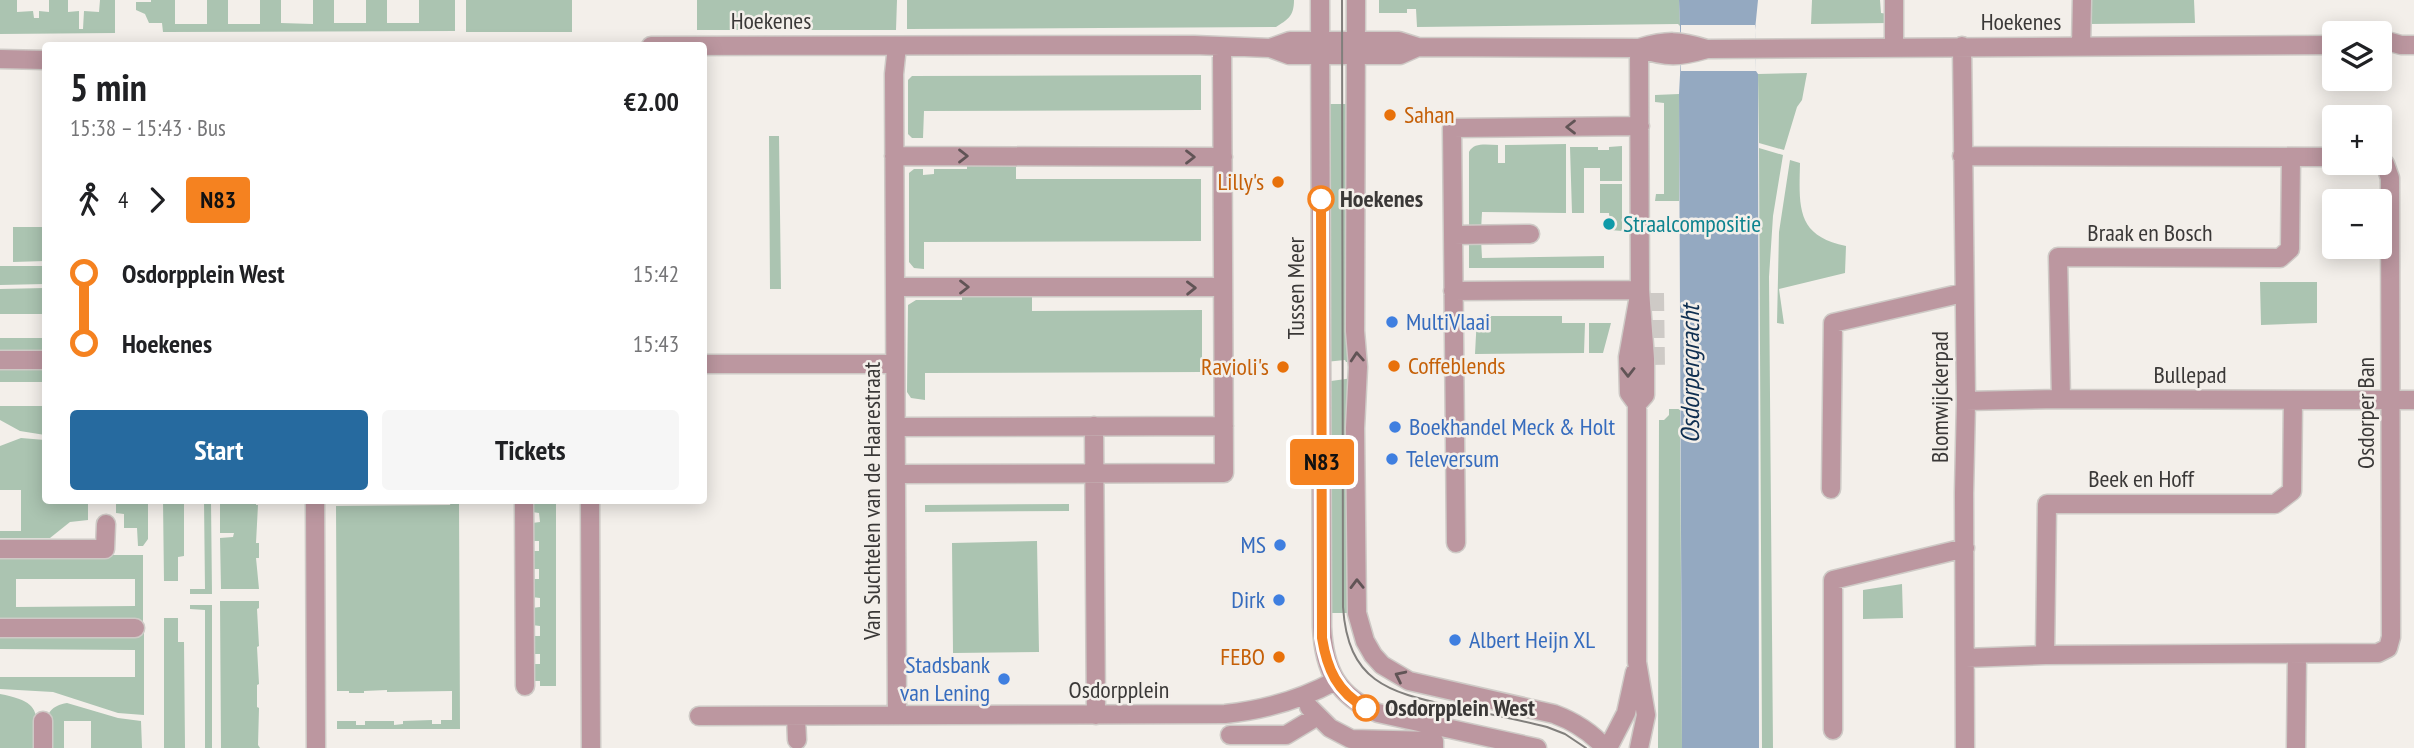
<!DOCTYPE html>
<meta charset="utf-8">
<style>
body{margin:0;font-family:"PT Sans Narrow",sans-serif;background:#f6f6f6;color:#202124;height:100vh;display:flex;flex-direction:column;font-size:26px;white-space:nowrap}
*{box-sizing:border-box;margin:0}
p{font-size:23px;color:#757577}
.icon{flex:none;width:38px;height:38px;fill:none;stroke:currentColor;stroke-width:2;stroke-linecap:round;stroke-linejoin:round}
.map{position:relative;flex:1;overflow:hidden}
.panel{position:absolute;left:42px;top:42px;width:665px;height:462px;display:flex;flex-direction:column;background:#fff;border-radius:7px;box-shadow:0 4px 18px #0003}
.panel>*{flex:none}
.badge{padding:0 14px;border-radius:5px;font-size:24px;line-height:46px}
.controls{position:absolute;left:2322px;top:21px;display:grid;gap:14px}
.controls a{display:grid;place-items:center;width:70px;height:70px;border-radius:7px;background:#fff;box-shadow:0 4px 18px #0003;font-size:35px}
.map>.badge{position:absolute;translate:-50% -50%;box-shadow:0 0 0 4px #fff}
.legs{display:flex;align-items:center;gap:10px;height:77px;padding:0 28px;font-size:23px}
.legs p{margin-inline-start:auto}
.head{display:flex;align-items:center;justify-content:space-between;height:119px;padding:0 28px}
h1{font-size:38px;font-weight:700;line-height:52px}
.cta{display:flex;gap:14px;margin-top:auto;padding:14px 28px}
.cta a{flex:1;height:80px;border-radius:7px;background:#266a9f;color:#fff;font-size:28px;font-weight:700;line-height:80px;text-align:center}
.cta a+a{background:#f6f6f6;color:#202124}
ul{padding:0 28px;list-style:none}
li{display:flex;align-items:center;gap:24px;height:70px;font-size:26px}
li i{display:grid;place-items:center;width:10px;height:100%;margin:0 9px;background:currentColor}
li i::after{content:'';width:18px;height:18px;margin:-9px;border:5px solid;border-radius:50%;background:#fff}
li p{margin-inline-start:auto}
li:first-child i{background:linear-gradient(#0000 50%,currentColor 0)}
li:last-child i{background:linear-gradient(currentColor 50%,#0000 0)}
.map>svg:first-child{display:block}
.green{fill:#abc4b1;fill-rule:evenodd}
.water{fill:#94a9c1}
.pier{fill:#f3efea}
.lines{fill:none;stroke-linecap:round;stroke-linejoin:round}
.minor-tunnel{stroke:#cecac6;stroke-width:18;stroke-dasharray:18 9;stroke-linecap:butt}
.minor-casing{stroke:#cecac6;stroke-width:21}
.minor{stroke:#bc97a0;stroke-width:18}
.tram{stroke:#817f7c;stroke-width:2}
.oneway{stroke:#615456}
.line-1-casing{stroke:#fff;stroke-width:16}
.line-1{stroke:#f58220;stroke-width:10}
.food-dot{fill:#e8710a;stroke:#f3efea;stroke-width:2.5}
.stop-1-dot{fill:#fff;stroke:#f58220;stroke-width:3.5}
.culture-dot{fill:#0f9aa8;stroke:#f3efea;stroke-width:2.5}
.shop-dot{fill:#3f7fe0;stroke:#f3efea;stroke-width:2.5}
.labels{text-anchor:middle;stroke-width:5;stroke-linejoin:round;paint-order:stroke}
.street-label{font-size:24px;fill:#3a3837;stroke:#f3efea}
.food-label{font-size:24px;fill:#c56008;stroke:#f3efea;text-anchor:end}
.stop-label{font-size:24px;font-weight:bold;fill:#3a3837;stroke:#f3efea;text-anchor:start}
.culture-label{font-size:24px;fill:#0d838f;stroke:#f3efea;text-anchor:start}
.shop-label{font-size:24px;fill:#366cbe;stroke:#f3efea;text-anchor:start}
.water-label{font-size:26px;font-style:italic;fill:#0f2f51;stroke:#f3efea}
</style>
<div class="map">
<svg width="2414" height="748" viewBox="0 0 2414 748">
<rect width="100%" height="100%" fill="#f3efea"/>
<path class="green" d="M0,0H17V12L33,11L34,18H39V11L49,12V0H68V12L79,11V29H83L84,11L99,12L100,0H115V33L0,34Z
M151,0H175V24H207V0H228V24H260V0H281V23L313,24V0H334V23H366V0H387V23H419V0H455V31L163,32L162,23H149L145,14L136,10V2H151Z
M466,0H572V32H466Z
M697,0H897L896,30H697Z
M907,0H1294C1294,17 1287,20 1276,27L907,29Z
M1379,0H1679L1680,26L1678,24L1417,27L1416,9H1407V13H1379Z
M1812,0H1880L1881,13L1888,14V23L1811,24Z
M2090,0H2194L2195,23L2090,24Z
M1807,73L1802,100L1797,107L1784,150L1759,143L1758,74Z
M1201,75V110L924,111L923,138H912L908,134V80L912,76Z
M1679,94V201H1655L1656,194H1664V103L1655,102V95Z
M1326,104H1349L1352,362H1346L1345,360L1325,362Z
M769,136H779L781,289H770Z
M1566,144V213L1482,212L1481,231H1469V152C1474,142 1487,145 1498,145V163H1505V145Z
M1622,146V181H1600V168H1584V213H1572L1570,147H1598V150H1609V147Z
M1759,148L1783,155L1773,216L1769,277L1773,748H1762Z
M967,160H1016V179H1201V241L924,242V269L914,268L909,262V173L914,169H923V175L934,174V169H967Z
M1790,160L1800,163C1799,207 1796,236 1846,246L1845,273L1779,289L1784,324L1777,323L1779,232Z
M1600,184H1622V231L1610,230L1609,213H1600Z
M13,227H45V261L13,262Z
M1469,239H1481L1482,258L1604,256V268H1469Z
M0,266H45V284L0,285Z
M2260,282H2317V323L2261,325Z
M45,288V314H0V289Z
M962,291L1032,295V311L1202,310V372L925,373V400L911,398L907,392L908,305L916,300H962Z
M1477,316H1562V323H1585L1584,353L1475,354Z
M1589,323H1611L1603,353H1589Z
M0,338H45V352H0Z
M0,367H45V382H0Z
M1325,378H1331V381L1353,378L1352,613H1326Z
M0,406H45V435L20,431L0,420Z
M1669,409H1680L1682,748H1658L1659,420H1664L1669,415Z
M21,438L45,440L46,500L88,501V520L70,522L50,538H0V531H21V490H0V446Z
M116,501H148V539L143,546H138L137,528H124V514L116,513Z
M163,501H184V556L178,557V581H164Z
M204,501H211L212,594H190V589H205Z
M220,501H256V505H258L256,543H259V558H256L259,589H221L220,538L233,537L234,533H220Z
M451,501H459L460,729H337V721H356V725H365V721H394V725L403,724V721L432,720V724H441V720H452V691L387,692V690L364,691V693H349V691H337L336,506L450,505Z
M532,501H556V686H540V681H532V664H540V654H532V636H540V626L532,625V608L540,607V598L532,597V579H539V569H532V551H539V541H532V523L540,522L539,513L532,512Z
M1069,504V511L925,512V505Z
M1037,541L1039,652L953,653L952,543Z
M0,555H143V624L0,623ZM16,579H135V606L16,607Z
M1902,584L1903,618L1863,619V590Z
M220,601H259V608L257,609L259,646L257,647L259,684L257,685V707L259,708L258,745L260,748H221Z
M190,605H212V748H205V610L190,609Z
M164,618H178V642H184L185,748H164Z
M144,631V715L118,713L53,692L0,689V677H135V650L0,649V636Z
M0,694C41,702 38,711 35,748H0Z
M67,703L118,718L141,721L142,748H91V721H64V748H50C48,727 39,708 67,703Z"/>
<path class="water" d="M1679,0H1758L1755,30L1756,71L1758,74L1759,748H1682L1679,94L1681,56Z"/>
<path class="pier" d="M1681,25H1755L1756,71H1681Z"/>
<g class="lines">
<path class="minor-tunnel" d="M1655,293L1656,368"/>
<g class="minor-casing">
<path id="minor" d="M1320,0L1322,627C1324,670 1337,696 1378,713L1537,748
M1356,0L1355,331L1358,367L1355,428L1357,613L1365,641L1373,655L1382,665L1409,681L1554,714C1573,721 1591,732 1605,748
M2380,39L2401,45H2414
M651,46L1194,45L1270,48L1289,55H1400L1418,47
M897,46L894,74L897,715
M1962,46L1966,401L1964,493L1965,748
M2081,47L2082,0
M1270,48L1290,41H1399L1418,47L1639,48C1667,58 1679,57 1707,49L2334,45
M1639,48C1667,40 1679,40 1707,49
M1894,48V0
M0,59L46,60
M894,156L1223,157
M1962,156L2334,157
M1453,235L1530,234
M895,287C1005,287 1114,288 1223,287
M1453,291L1640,290
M0,360H46
M704,364H895
M2061,399L2058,257L2280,258L2290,249L2291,158
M1966,401L2061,399L2414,400
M1637,404L1645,395V359L1640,290L1639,48
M1094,426L1096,715
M896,427L1224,426
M896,474L1224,473L1222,47
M1831,489L1833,323L1963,293
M315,500L316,748
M524,500L525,686
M590,500L591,748
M1456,543L1452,128L1640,126
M0,549H105L106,524
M0,628H135
M2045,655L2047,504H2275L2292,491L2293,400
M1966,658L2045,655L2378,653L2388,648L2391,637L2390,178L2385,164L2380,162
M1309,707L1330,728L1351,739L1434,741V748
M699,716L1225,714C1263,710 1302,699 1335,681
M796,716L797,740
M43,721V748
M1833,730V580L1965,548
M1230,735H1286L1316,717
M1608,748L1626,713L1635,672
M1639,748L1646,715L1637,662V404L1629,393L1628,357L1640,290
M2296,748L2297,654"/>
</g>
<use href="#minor" class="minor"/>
<path class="tram" d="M1342,0L1343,607C1348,681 1387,692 1451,706C1483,713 1516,719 1547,727L1565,734L1586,748"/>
</g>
<defs><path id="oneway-chevron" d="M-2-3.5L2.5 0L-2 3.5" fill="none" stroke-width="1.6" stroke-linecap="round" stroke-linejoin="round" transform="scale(1.75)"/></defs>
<g class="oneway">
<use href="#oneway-chevron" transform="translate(1571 127) rotate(180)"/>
<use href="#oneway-chevron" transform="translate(963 156)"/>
<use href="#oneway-chevron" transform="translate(1190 157)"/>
<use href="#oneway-chevron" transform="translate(964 287)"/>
<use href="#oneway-chevron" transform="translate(1191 288) rotate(-1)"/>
<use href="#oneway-chevron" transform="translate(1357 357) rotate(-94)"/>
<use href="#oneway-chevron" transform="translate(1628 372) rotate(90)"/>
<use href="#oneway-chevron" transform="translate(1357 584) rotate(-91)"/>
<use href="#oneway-chevron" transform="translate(1400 676) rotate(-154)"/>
</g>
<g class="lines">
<g class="line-1-casing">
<path id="line-1" d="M1321,199L1322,638C1327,669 1337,692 1366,708"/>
</g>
<use href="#line-1" class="line-1"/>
</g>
<g class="food-dot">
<circle cx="1390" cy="115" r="7"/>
<circle cx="1278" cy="182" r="7"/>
<circle cx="1394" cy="366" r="7"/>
<circle cx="1283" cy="367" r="7"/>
<circle cx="1279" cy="657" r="7"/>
</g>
<g class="stop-1-dot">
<circle cx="1321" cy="199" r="12"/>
<circle cx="1366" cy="708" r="12"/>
</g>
<circle class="culture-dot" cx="1609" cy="224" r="7"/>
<g class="shop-dot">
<circle cx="1392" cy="322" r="7"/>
<circle cx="1395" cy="427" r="7"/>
<circle cx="1392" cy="459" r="7"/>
<circle cx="1280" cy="545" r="7"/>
<circle cx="1279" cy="600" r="7"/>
<circle cx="1455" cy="640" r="7"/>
<circle cx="1004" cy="679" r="7"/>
</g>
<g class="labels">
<g class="street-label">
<text x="771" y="29">Hoekenes</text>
<text x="2021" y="30">Hoekenes</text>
<text x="2150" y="241">Braak en Bosch</text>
<text transform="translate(1296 288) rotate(-90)" y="8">Tussen Meer</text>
<text x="2190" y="383">Bullepad</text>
<text transform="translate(1940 397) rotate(-90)" y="8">Blomwijckerpad</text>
<text transform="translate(2366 413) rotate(-90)" y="8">Osdorper Ban</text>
<text x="2141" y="487">Beek en Hoff</text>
<text transform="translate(872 501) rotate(-90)" y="8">Van Suchtelen van de Haarestraat</text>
<text x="1119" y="698">Osdorpplein</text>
</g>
<g class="food-label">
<text x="1404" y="123" text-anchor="start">Sahan</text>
<text x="1264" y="190">Lilly's</text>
<text x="1408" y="374" text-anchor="start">Coffeblends</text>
<text x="1269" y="375">Ravioli's</text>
<text x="1265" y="665">FEBO</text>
</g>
<g class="stop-label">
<text x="1340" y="207">Hoekenes</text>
<text x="1385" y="716">Osdorpplein West</text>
</g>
<g class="culture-label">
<text x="1623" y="232">Straalcompositie</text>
</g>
<g class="shop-label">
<text x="1406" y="330">MultiVlaai</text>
<text x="1409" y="435">Boekhandel Meck &amp; Holt</text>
<text x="1406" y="467">Televersum</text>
<text x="1266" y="553" text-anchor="end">MS</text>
<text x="1265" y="608" text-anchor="end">Dirk</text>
<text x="1469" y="648">Albert Heijn XL</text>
<text x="990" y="673" text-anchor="end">Stadsbank<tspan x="990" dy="28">van Lening</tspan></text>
</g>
<g class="water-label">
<text transform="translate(1690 374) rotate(-90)" y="9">Osdorpergracht</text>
</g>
</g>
</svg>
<div class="controls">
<a><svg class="icon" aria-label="layers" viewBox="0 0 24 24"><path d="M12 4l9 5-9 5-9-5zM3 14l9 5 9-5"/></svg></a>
<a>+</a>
<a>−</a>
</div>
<b class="badge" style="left:1322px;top:462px;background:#f58220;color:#111">N83</b>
<section class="panel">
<div class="head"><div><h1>5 min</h1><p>15:38 – 15:43 · Bus</p></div><b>€2.00</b></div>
<div class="legs"><svg class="icon" aria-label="walk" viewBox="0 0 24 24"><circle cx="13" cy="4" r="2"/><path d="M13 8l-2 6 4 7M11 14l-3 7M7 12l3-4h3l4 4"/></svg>4<svg class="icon" aria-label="forward" viewBox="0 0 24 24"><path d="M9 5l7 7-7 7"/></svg><b class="badge" style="background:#f58220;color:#111">N83</b></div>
<ul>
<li><i style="color:#f58220"></i><b>Osdorpplein West</b><p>15:42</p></li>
<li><i style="color:#f58220"></i><b>Hoekenes</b><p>15:43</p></li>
</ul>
<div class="cta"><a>Start</a><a>Tickets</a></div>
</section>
</div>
